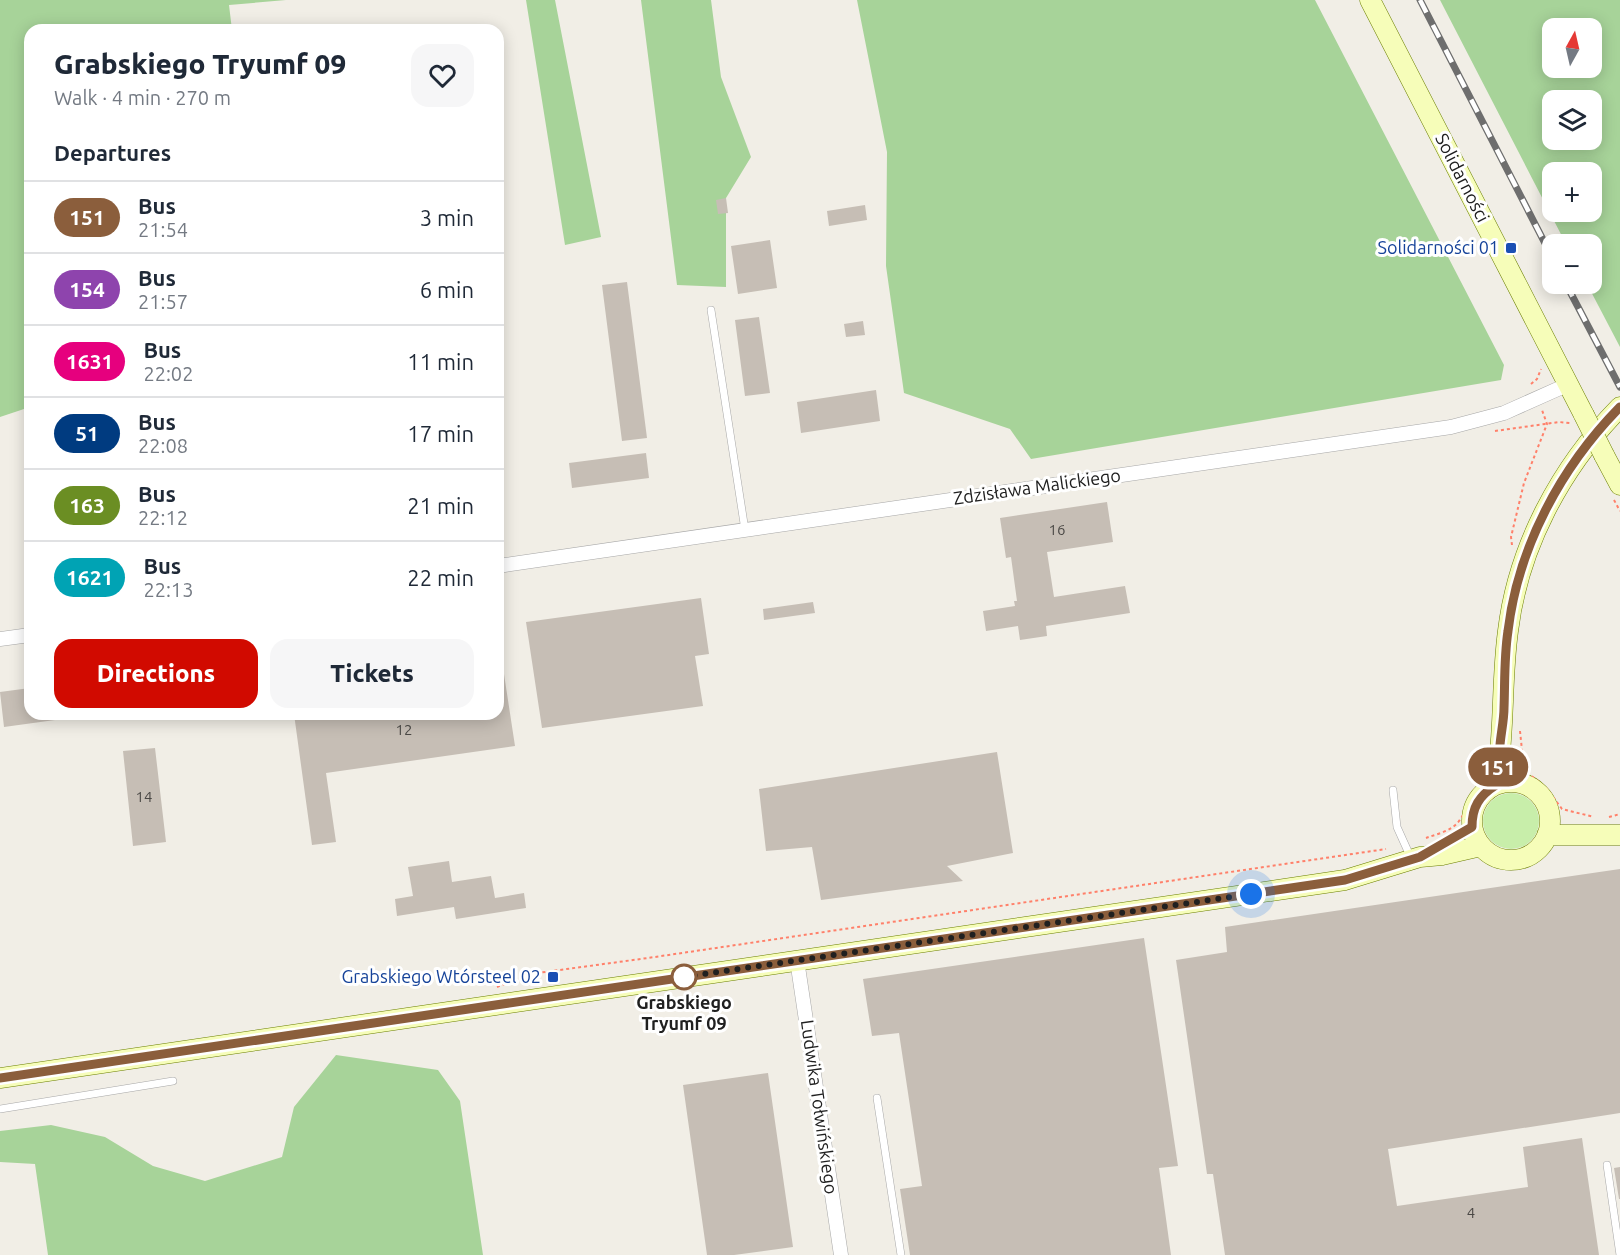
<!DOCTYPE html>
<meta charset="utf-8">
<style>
body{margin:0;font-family:Ubuntu,sans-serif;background:#f6f6f7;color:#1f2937;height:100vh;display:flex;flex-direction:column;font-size:22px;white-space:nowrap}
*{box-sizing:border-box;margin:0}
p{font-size:20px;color:#747a83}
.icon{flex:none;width:33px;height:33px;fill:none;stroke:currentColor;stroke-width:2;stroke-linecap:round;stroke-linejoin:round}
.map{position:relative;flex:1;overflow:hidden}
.side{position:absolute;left:24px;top:24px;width:480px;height:696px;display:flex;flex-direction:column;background:#fff;border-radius:18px;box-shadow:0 3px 15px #0003}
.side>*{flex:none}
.badge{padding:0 12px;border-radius:20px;font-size:21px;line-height:39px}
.needle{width:39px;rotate:8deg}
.fabs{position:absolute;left:1542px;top:18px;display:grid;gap:12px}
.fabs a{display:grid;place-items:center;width:60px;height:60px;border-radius:12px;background:#fff;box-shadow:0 3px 15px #0003;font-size:30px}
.you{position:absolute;width:30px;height:30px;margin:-15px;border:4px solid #fff;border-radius:50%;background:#1a73e8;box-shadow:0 0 0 9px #1a73e833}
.map>.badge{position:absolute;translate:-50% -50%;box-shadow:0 0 0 3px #fff}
h2{padding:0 30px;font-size:22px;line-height:54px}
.round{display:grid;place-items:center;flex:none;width:63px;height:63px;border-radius:18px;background:#f6f6f7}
.head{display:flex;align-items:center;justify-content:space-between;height:102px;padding:0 30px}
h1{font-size:28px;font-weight:800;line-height:45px}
.cta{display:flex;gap:12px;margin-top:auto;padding:12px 30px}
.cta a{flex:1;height:69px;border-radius:18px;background:#d10a00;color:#fff;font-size:24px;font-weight:800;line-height:69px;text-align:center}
.cta a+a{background:#f6f6f7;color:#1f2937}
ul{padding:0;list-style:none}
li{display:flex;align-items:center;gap:18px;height:72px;padding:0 30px;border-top:2px solid #e0e1e3}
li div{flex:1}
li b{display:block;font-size:22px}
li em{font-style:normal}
li .badge{min-width:66px;font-weight:700;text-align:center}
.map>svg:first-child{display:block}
.grass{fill:#c8eeaa}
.forest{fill:#a7d399;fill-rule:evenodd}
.building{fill:#c6beb5}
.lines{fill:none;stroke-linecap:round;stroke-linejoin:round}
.lane-casing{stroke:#a7a7a7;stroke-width:8}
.street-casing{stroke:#a7a7a7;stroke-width:15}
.secondary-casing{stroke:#6b7f00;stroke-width:21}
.path{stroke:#ff806a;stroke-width:2;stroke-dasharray:3 3;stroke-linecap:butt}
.lane{stroke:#fff;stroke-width:7}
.street{stroke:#fff;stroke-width:14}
.secondary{stroke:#f6fdb9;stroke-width:20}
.rail-casing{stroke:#6e6e6e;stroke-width:7}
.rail{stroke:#fff;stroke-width:4.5;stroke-dasharray:14;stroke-linecap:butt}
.secondary-bridge-casing{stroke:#6b7f00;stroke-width:21;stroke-linecap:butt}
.secondary-bridge{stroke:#f6fdb9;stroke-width:20}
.line-casing{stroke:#fff;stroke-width:14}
.line{stroke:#8b5e3c;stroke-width:9}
.walk{stroke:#202020;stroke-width:6;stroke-dasharray:0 10.8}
.transit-dot{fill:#1a4fb4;stroke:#fff;stroke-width:2}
.stop-dot{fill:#fff;stroke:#8b5e3c;stroke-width:3}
.labels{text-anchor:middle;stroke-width:6;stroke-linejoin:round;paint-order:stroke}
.number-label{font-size:15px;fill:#4a4845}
.street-label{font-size:18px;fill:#202020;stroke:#fff}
.transit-label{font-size:18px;fill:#164399;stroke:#fff;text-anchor:end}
.stop-label{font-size:18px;font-weight:bold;fill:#202020;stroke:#fff}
</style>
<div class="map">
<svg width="1620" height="1255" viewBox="0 0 1620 1255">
<rect width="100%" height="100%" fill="#f1eee6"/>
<path class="grass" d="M1483 821a28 28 0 1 1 56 0a28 28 0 1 1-56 0Z"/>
<path class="forest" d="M0,0H286L229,5L232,30H30V407L0,417Z
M526,0H555L601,237L565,245Z
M641,0H711L721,77L751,157L726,198V287L677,285Z
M857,0H1315L1504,365L1501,380L1031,459L1010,429L904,393L886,266L887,152Z
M1440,0H1620V347L1587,284H1592V244H1566ZM1592,28V68H1552V28ZM1592,100V140H1552V100ZM1552,172H1592V212H1552Z
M336,1055L438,1070L460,1101L483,1255H48L35,1164L0,1162V1131L51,1125L105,1137L153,1166L205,1181L282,1157L294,1107Z"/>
<path class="building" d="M726,198L728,213L718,214L716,200Z
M865,205L867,220L829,226L827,211Z
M770,240L777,288L738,294L731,246Z
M627,282L647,438L622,441L602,285Z
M759,317L770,393L745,396L735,320Z
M863,321L865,335L846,337L844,324Z
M876,390L880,421L801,433L797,402Z
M646,453L649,478L572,488L569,463Z
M1107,502L1113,542L1047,552L1054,597L1125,586L1130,613L1046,626L1047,636L1020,640L1018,626L986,631L983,611L1015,606L1014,601H1017L1011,557L1006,558L1000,518Z
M701,598L709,654L695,656L703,706L542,728L526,622Z
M813,602L815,613L764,620L763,609Z
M498,635L515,746L326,773L336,842L312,845L294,714H498Z
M30,688V714H83L84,716L4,727L0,692Z
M155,748L166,842L133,846L123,751Z
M997,752L1013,853L947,866L963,881L821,900L812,847L766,851L759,789Z
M449,861L452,882L491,876L495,898L524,893L526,908L456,919L454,907L397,916L395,899L413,896L408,867Z
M1620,869V1113L1388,1149L1397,1206L1528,1187L1523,1147L1582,1138L1599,1255H1225L1213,1174H1207L1176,960L1227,952L1225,927Z
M1144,938L1178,1166L1159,1168L1171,1255H910L900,1189L922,1186L899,1033L872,1036L863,979Z
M768,1073L793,1247L734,1255H707L683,1085Z
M1620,1167V1199H1619L1614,1168Z"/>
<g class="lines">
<g class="lane-casing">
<path id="lane" d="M711,310L745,530
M1393,790L1397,827L1411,858
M877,1098L901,1255
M0,1109L173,1081
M1607,1165L1620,1255"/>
</g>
<g class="street-casing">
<path id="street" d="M498,566L1451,427L1504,413L1569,384
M0,639L30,635
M797,960L841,1255"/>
</g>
<g class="secondary-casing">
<path id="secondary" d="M1370,0L1584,415
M1604,455L1620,485
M1472 821a39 39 0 1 1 78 0a39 39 0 1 1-78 0Z
M1496,785C1505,734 1501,682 1508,631C1518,547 1561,467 1620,407
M1547,835H1620
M0,1078L1345,880L1420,857L1442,855L1481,846"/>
</g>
<path class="path" d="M1531,384L1537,379L1541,369
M1495,431L1559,422L1570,423
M1614,500L1620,511
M1512,545L1511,537L1524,483L1547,424L1542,410
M1520,731L1523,760L1528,773L1547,789L1562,809L1594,817
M1609,817L1620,814
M1426,838C1437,834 1452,831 1459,821C1469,809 1465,798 1480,784
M497,987L530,974L648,958L1386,849"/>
<use href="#lane" class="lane"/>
<use href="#street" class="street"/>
<use href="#secondary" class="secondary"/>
<g class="rail-casing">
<path id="rail" d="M1420,0L1552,257
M1566,284L1620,387"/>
</g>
<use href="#rail" class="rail"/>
<g class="secondary-bridge-casing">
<path id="secondary-bridge" d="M1584,415L1604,455"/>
</g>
<use href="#secondary-bridge" class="secondary-bridge"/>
</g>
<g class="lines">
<g class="line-casing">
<path id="line" d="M0,1078L1345,880L1420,857L1472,827C1472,807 1479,796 1496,785C1498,772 1499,758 1500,745C1501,733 1504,720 1504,708C1505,682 1504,657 1508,631C1518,547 1561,467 1620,407"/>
</g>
<use href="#line" class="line"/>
<path class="walk" d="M684,977L1251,894"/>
</g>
<g class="transit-dot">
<rect x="1505" y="242" width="12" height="12" rx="3"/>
<rect x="547" y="971" width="12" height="12" rx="3"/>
</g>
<circle class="stop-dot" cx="684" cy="977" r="12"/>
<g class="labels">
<g class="number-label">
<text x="1057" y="535">16</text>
<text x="404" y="735">12</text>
<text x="144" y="802">14</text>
<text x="1471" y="1218">4</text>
</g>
<g class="street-label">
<text transform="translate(1462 178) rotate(63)" y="6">Solidarności</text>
<text transform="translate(1037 487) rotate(-8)" y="6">Zdzisława Malickiego</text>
<text transform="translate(819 1107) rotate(82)" y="6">Ludwika Tołwińskiego</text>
</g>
<g class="transit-label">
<text x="1499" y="254">Solidarności 01</text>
<text x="541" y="983">Grabskiego Wtórsteel 02</text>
</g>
<g class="stop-label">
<text x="684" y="1009">Grabskiego<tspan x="684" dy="21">Tryumf 09</tspan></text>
</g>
</g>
</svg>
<div class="fabs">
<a><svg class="needle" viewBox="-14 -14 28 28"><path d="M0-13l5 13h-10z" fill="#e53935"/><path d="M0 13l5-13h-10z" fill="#747a83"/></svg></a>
<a><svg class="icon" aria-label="layers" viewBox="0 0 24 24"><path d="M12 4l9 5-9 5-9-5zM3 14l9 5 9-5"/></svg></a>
<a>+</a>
<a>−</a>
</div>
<div class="you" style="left:1251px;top:894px"></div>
<b class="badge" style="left:1498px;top:767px;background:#8b5e3c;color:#fff">151</b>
<section class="side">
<div class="head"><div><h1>Grabskiego Tryumf 09</h1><p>Walk · 4 min · 270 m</p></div><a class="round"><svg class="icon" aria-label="heart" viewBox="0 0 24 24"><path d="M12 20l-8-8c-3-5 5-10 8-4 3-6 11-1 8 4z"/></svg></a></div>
<h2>Departures</h2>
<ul>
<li><span class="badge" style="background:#8b5e3c;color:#fff">151</span><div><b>Bus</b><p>21:54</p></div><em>3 min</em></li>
<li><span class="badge" style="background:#8e44ad;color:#fff">154</span><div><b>Bus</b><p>21:57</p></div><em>6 min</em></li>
<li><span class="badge" style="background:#e6007e;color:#fff">1631</span><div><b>Bus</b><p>22:02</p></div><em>11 min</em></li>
<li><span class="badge" style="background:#003b80;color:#fff">51</span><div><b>Bus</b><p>22:08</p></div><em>17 min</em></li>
<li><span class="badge" style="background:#6b8e23;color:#fff">163</span><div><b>Bus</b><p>22:12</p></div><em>21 min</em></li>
<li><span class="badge" style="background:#00a3b4;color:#fff">1621</span><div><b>Bus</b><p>22:13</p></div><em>22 min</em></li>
</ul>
<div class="cta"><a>Directions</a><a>Tickets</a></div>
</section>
</div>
